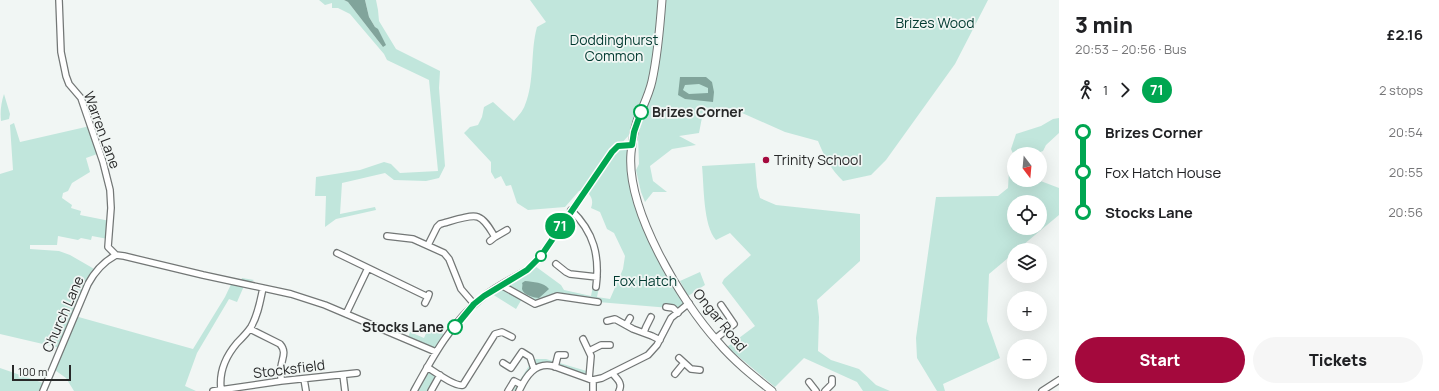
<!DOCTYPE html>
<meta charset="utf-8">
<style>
body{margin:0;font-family:Manrope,sans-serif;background:#f6f6f6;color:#202124;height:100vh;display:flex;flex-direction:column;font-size:15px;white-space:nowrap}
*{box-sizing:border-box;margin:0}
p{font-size:13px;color:#757577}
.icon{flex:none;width:22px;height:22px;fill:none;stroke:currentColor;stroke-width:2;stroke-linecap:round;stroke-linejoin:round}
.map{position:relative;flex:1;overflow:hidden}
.panel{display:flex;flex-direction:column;background:#fff;width:380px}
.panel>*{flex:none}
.badge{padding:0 8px;border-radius:13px;font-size:14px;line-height:26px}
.needle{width:26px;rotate:164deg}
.controls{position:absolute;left:1007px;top:147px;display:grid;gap:8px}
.controls a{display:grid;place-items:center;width:40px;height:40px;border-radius:50%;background:#fff;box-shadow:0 4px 16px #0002;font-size:20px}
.scale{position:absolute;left:12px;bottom:10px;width:59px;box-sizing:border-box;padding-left:4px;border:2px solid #282929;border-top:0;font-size:11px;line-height:14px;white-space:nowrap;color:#282929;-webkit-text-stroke:3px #f1f6f4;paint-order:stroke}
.map>.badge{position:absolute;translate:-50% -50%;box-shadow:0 0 0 2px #fff}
.legs{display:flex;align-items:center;gap:6px;height:44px;padding:0 16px;font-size:13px}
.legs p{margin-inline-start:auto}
.overview{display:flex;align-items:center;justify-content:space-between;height:68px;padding:0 16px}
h1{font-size:22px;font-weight:800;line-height:30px}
.button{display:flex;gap:8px;margin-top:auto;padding:8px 16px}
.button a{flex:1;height:46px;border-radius:24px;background:#a4093d;color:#fff;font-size:16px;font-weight:800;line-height:46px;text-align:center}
.button a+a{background:#f6f6f6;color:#202124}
ul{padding:0 16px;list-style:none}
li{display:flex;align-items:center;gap:14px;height:40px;font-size:15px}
li i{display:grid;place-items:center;width:6px;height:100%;margin:0 5px;background:currentColor}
li i::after{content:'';width:10px;height:10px;margin:-5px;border:3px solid;border-radius:50%;background:#fff}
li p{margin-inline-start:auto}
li:first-child i{background:linear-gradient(#0000 50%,currentColor 0)}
li:last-child i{background:linear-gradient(currentColor 50%,#0000 0)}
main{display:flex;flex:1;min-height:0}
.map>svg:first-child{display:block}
.green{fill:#c1e6dc;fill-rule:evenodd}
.water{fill:#81a49b;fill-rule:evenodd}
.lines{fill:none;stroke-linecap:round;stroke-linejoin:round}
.minor-casing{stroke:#737776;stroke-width:8}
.major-casing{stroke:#737776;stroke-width:9}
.minor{stroke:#fff;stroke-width:5.5}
.major{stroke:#fff;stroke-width:7}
.line-1-casing{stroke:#fff;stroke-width:9}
.line-1{stroke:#00a651;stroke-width:6}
.stop-1-dot{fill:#fff;stroke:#00a651;stroke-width:2}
.poi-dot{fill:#a4093d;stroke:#f1f6f4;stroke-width:1.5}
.labels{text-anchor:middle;stroke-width:3.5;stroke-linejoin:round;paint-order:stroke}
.park-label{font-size:14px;fill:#013a30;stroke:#f1f6f4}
.stop-label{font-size:14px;font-weight:bold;fill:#282929;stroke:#f1f6f4;text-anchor:start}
.street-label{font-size:14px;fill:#282929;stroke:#f1f6f4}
.poi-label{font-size:14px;fill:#282929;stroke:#f1f6f4;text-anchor:start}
</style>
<main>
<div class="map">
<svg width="1059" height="391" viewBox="0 0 1059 391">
<rect width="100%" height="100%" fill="#f1f6f4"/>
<path class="green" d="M319,0H344L348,2L383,47L375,27L369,17L365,0H376L378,10L379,21L396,49L440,71L439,88L445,166L439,178L426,181L394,180L385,173L342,183L340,214L375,207L376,210L336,219L325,227L326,196H315L316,177L360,170L384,162L391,164L400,173L438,171L429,80L387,60L384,54L350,14L338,8H332V3L325,5Z
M530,0H988L955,64L886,160L871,175L843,181C830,168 825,158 818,141L785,132L731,108L719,110L704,107L699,133L679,136L696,145L672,149L650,166L653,181L667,192H653L645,202L641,192L636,170L639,164L638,135L630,134L619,146L632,145L631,153L642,215L689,303L678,313L670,308L598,302L560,296L539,304L523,297L516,309L492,294L500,290L509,289V283L535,266L561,285L564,290L591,296L593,286L599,287L597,297L610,299L623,269L625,256L614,233L607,229L600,212L591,208C594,200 591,195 585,190L579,191L565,207L528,210L517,203L511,185L506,186L501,176L495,179L491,172V162L464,133L470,127L478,125L482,117L484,107L493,102L514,121C518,116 523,111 525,105C535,81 530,52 537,27L546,22Z
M4,94L10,114L9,119L1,121C0,112 1,103 4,94Z
M1059,118V133L1046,145L1043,151L1035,154H1014V156L1011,149L1016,134L1041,126L1053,119Z
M14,123L20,142L90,126L100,153L86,158L90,172L72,183L68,191L63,193L62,198L72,205L71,208L81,211L80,215L110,221L108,239L92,236L91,240L81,238L78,240L58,236L57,245H30V249L59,251L70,255L96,270L75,316L193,349L225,297L234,278L241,280L242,278L254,280L244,286L237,302L229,299L197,353L185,386L196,391H74L66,378L52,368L60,348L0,334V174L13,170L10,125Z
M755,163L757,187L760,198L776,205L860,214V261L817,300L819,317L818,351L831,360L859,369L876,385L890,391H863L857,382L804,358L775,387L727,347L755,326L722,283L724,279L751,255L730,233L716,240C703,226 704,185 702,166Z
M1009,170L1014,172V180H1038L1059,188V215L1017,250H1014V253L989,274L987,321L1000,358L943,384L945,391H937L917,358L916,338L936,197L998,196L1008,188ZM1014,202H1040V228H1014Z
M700,272L705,285L688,296L680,281Z
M434,327L447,337L436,352L407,340L410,332L424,338L428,329Z
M536,359H546L590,372L589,379L553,366L534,369L519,391H513L532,361Z
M427,367L440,375L431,391H414Z
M0,368L46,384L43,391H0Z"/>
<path class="water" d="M344,0H365L369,17L375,27L378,29L386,45L383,47L348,2Z
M680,77H706L712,82L714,92L713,102L685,99L678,95ZM699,84L708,88V93L689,94L683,90L685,85Z
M525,281C533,282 544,282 549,289L539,298C535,298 523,295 522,289C522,287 523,285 522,283Z"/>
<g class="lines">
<g class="minor-casing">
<path id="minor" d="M59,0L61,52L66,76L69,84L81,98L103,162L110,190L111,208L108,247L116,255
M571,210C594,232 600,256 596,287
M387,236L413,239L444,253L449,259L461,289L474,304
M490,241L495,237
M428,245L437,227L440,224C449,222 470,214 478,217C486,220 491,231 495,237L507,230
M337,253L428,297L429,294
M116,255L124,256L203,275L291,294L325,305L436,352
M556,264L566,272L570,274L597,277
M501,285L535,304L557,296L598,302
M425,303L428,297
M666,307L673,308L678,313
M346,314L368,268
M607,321L615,319L633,329L652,336L660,340
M626,325L630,318
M250,329L280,344C287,352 282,358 281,367C281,372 281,376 281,381
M644,332L646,327L651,317
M583,339L591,356L589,379
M715,339L734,324L721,305
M589,351L601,345H610
M679,358L691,369L700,370
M503,363L511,368L522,352L530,357L534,369
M427,367C435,372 455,387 463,385L495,334L502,332L512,337
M555,367L558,355H565
M612,373C617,379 623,383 619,391
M675,374L684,363
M343,375L345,391
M304,379L306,391
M593,380V391
M809,382L816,391
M221,389C219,372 226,356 237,343C242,338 247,333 251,327C258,315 260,302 263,288
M43,391L88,284C95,271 103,262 116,255
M213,391L281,381L357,373
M414,391C432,358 452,321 483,297C496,286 512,279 527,270L541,256L612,152L618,146L632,145
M431,391L440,375
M508,391L514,381L522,385
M519,391C526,376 535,362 553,366L589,379L593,380L602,378L648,355L657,345L671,318L689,303
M825,391L832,384V379
M1042,391L1059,380"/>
</g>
<g class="major-casing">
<path id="major" d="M662,0C660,27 658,54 652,81C649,95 642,108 637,121C634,131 632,143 631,153C626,210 681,301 718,342C734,361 753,376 772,391"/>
</g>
<use href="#minor" class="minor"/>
<use href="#major" class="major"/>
</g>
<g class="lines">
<g class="line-1-casing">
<path id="line-1" d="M455,327L474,304L484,296L527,270L541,256L612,152L618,146L632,145L634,132L641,112"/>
</g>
<use href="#line-1" class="line-1"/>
</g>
<g class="stop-1-dot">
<circle cx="641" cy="112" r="7"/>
<circle cx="541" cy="256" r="5"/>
<circle cx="455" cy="327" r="7"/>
</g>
<circle class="poi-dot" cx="766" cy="160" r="4"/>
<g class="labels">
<g class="park-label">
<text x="935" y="28">Brizes Wood</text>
<text x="614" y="45">Doddinghurst<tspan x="614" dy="16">Common</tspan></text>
<text x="645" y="286">Fox Hatch</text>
</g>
<g class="stop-label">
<text x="652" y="117">Brizes Corner</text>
<text x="444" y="332" text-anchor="end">Stocks Lane</text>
</g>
<g class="street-label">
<text transform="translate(102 130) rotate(70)" y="5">Warren Lane</text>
<text transform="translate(63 314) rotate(-66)" y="5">Church Lane</text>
<text transform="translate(720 320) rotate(51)" y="5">Ongar Road</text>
<text transform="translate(289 369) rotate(-7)" y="5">Stocksfield</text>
</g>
<g class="poi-label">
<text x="774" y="165">Trinity School</text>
</g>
</g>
</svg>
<div class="controls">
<a><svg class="needle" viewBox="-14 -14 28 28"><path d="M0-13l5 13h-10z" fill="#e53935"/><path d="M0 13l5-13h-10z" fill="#757577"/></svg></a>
<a><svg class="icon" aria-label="locate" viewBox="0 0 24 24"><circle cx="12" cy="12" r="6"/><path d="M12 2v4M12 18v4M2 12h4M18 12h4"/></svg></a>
<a><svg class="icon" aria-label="layers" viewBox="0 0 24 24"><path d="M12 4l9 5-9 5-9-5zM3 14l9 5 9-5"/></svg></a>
<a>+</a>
<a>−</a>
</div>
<div class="scale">100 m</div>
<b class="badge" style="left:560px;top:226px;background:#00a651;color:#fff">71</b>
</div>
<section class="panel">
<div class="overview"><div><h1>3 min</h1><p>20:53 – 20:56 · Bus</p></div><b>£2.16</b></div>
<div class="legs"><svg class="icon" aria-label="walk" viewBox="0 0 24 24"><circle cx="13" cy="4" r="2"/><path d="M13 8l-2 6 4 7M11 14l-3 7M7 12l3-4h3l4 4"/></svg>1<svg class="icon" aria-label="forward" viewBox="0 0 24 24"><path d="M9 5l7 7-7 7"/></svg><b class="badge" style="background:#00a651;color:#fff">71</b><p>2 stops</p></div>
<ul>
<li><i style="color:#00a651"></i><b>Brizes Corner</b><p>20:54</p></li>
<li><i style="color:#00a651"></i><span>Fox Hatch House</span><p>20:55</p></li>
<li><i style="color:#00a651"></i><b>Stocks Lane</b><p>20:56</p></li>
</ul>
<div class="button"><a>Start</a><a>Tickets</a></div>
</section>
</main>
